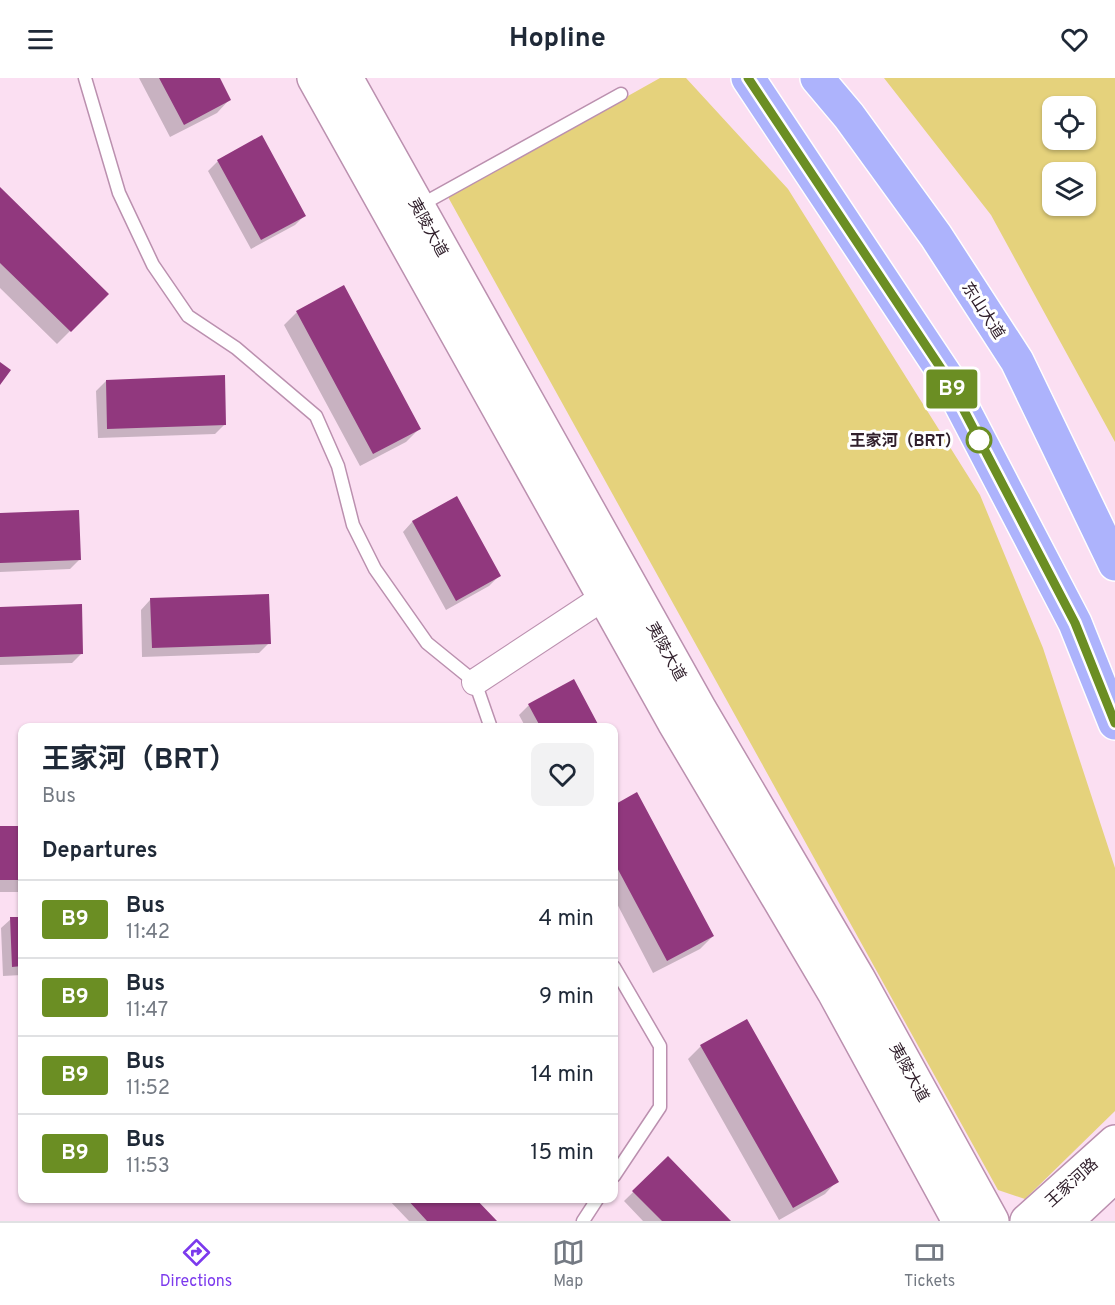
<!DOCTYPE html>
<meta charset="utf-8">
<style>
body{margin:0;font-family:Overpass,"Noto Sans SC",sans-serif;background:#f2f2f3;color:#1f2937;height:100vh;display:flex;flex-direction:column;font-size:22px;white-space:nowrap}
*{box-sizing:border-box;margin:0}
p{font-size:20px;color:#747a83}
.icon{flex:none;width:33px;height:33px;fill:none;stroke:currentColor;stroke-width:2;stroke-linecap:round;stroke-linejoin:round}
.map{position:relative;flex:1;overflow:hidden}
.panel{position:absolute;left:18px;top:645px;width:600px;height:480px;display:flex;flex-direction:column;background:#fff;border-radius:12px;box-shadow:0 2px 4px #0004}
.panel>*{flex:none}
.badge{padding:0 12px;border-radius:4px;font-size:21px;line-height:39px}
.tools{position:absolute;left:1042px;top:18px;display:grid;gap:12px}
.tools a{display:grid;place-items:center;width:54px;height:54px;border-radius:12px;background:#fff;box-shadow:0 2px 4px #0004;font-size:30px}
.map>.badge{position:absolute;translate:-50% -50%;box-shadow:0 0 0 3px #fff}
h2{padding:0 24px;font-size:22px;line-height:54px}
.round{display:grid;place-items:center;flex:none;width:63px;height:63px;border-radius:12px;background:#f2f2f3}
.summary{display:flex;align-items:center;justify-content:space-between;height:102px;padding:0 24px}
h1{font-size:28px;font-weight:700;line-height:45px}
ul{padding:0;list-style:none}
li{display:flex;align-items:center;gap:18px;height:78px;padding:0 24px;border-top:2px solid #e0e1e3}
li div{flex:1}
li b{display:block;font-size:22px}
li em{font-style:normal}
li .badge{min-width:66px;font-weight:700;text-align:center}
header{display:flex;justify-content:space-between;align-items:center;height:78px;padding:0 24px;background:#fff;font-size:27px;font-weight:700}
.tab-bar{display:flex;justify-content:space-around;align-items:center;height:84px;border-top:2px solid #e0e1e3;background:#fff;font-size:16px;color:#747a83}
.tab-bar a{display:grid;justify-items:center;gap:3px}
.tab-bar .on{color:#7c3aed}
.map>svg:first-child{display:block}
.green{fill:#e5d27c;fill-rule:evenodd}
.shadow{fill:#0003}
.building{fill:#91387e}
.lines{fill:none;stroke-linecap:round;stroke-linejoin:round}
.lane-casing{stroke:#bb90af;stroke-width:15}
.street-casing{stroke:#bb90af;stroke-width:28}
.secondary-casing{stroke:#bb90af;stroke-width:36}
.primary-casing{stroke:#fff;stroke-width:36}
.lane{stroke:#fff;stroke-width:12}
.street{stroke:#fff;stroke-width:26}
.secondary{stroke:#fff;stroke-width:33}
.primary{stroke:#adb3fc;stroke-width:33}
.line-casing{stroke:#fff;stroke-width:14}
.line{stroke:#6b8e23;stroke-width:9}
.stop-dot{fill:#fff;stroke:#6b8e23;stroke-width:3}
.labels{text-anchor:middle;stroke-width:6;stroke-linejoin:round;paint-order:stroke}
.street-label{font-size:16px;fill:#31202c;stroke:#fff}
.stop-label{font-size:16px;font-weight:bold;fill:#31202c;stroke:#fff;text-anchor:end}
</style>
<header><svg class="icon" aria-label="menu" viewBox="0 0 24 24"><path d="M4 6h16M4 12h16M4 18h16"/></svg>Hopline<svg class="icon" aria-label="heart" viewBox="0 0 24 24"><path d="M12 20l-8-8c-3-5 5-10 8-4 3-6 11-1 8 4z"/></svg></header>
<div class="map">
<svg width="1115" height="1143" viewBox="0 0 1115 1143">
<rect width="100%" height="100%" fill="#fbdff2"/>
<path class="green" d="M660,0H686L788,111L980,417L1043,570L1115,790V1033L1025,1121L998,1112L448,119Z
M884,0H1115V364L991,137ZM1053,28H1086V62H1053ZM1053,94H1086V128H1053Z"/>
<path class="shadow" d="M139,0H218L229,22L217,35L170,59Z
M218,83L304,138L295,147L251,171L208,93Z
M0,111L107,216L57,266L0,210Z
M297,234L419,351L406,364L360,388L284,247Z
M106,303L225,346L215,356L98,360L96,313Z
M457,420L499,498L489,508L446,532L403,454L412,444Z
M0,437L80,481L70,491L0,494Z
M150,522L269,565L259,575L142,579L141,532Z
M0,530L82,575L72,585L0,587Z
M529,627L599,650H526L519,637Z
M637,716L713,858L700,871L653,895L614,820V728Z
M22,749V814H0V750Z
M22,840V897L3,898L1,850L11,841Z
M22,935V986H20L18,939Z
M701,968L837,1103L825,1116L779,1142L688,981Z
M668,1080L729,1143H643L624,1123Z
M387,1120H473L495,1143H409Z"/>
<path class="building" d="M159,0H220L231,22L184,47Z
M262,57L306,138L261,162L217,82Z
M0,109L109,216L71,254L0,185Z
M344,207L421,351L373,376L296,233Z
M0,284L11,292L0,307Z
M225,297L226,347L107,351L106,302Z
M457,418L501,498L456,523L412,443Z
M79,432L81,482L0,485V435Z
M269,516L271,566L152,570L150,520Z
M82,526L83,576L0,579V529Z
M574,601L600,650H541L528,626Z
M637,714L714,858L667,883L614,784V727Z
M0,748H22V802H0Z
M10,839H22V888L12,889Z
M747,941L839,1104L793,1130L700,967Z
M668,1078L731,1143H662L632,1113Z
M406,1120H475L497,1143H427Z"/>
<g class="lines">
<g class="lane-casing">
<path id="lane" d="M85,0L119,115L153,187L188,238L236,270L316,338L338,388L353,447L375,491L427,565L475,604L491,650
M419,128L621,16
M614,889L660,968V1029L614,1098
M583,1143L598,1120"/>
</g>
<g class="street-casing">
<path id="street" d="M475,604L601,521L603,517"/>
</g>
<g class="secondary-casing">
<path id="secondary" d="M314,0L674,644L834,914L959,1143
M346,0L699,630L858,900L992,1143
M1027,1143L1115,1064
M1066,1143L1115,1097"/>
</g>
<g class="primary-casing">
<path id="primary" d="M748,0L946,298L1075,545L1115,645
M817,0L849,38L936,158L1017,283L1115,486"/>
</g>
<use href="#lane" class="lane"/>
<use href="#street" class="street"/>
<use href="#secondary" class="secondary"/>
<use href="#primary" class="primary"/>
</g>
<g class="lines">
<g class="line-casing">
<path id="line" d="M748,0L946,298L1075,545L1115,645"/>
</g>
<use href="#line" class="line"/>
</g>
<circle class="stop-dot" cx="979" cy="362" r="12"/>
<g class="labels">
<g class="street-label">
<text transform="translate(429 149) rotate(61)" y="6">夷陵大道</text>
<text transform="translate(984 232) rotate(57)" y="6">东山大道</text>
<text transform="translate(667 573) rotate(61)" y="6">夷陵大道</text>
<text transform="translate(910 994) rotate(61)" y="6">夷陵大道</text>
<text transform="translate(1071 1104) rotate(-42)" y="6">王家河路</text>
</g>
<g class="stop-label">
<text x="961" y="368">王家河（BRT）</text>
</g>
</g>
</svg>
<div class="tools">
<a><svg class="icon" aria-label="locate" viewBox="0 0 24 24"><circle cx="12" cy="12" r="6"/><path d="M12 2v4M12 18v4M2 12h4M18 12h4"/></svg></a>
<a><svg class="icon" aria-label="layers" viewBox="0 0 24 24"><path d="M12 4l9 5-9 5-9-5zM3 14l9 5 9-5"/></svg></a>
</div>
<b class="badge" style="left:952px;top:311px;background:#6b8e23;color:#fff">B9</b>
<section class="panel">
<div class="summary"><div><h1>王家河（BRT）</h1><p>Bus</p></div><a class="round"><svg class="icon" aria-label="heart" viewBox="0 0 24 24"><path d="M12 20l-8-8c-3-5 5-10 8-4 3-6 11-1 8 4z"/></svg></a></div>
<h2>Departures</h2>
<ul>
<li><span class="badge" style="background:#6b8e23;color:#fff">B9</span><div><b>Bus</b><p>11:42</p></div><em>4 min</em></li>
<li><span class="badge" style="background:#6b8e23;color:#fff">B9</span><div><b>Bus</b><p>11:47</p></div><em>9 min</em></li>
<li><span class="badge" style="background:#6b8e23;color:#fff">B9</span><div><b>Bus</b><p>11:52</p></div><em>14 min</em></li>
<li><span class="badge" style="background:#6b8e23;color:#fff">B9</span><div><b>Bus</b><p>11:53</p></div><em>15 min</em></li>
</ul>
</section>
</div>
<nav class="tab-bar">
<a class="on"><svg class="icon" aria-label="directions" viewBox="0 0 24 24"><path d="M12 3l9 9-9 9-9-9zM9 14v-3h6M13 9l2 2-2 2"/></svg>Directions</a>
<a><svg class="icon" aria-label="map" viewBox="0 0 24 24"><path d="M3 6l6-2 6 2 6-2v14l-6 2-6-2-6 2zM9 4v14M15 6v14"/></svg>Map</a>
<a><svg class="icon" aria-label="tickets" viewBox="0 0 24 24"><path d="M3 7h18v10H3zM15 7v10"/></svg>Tickets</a>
</nav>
